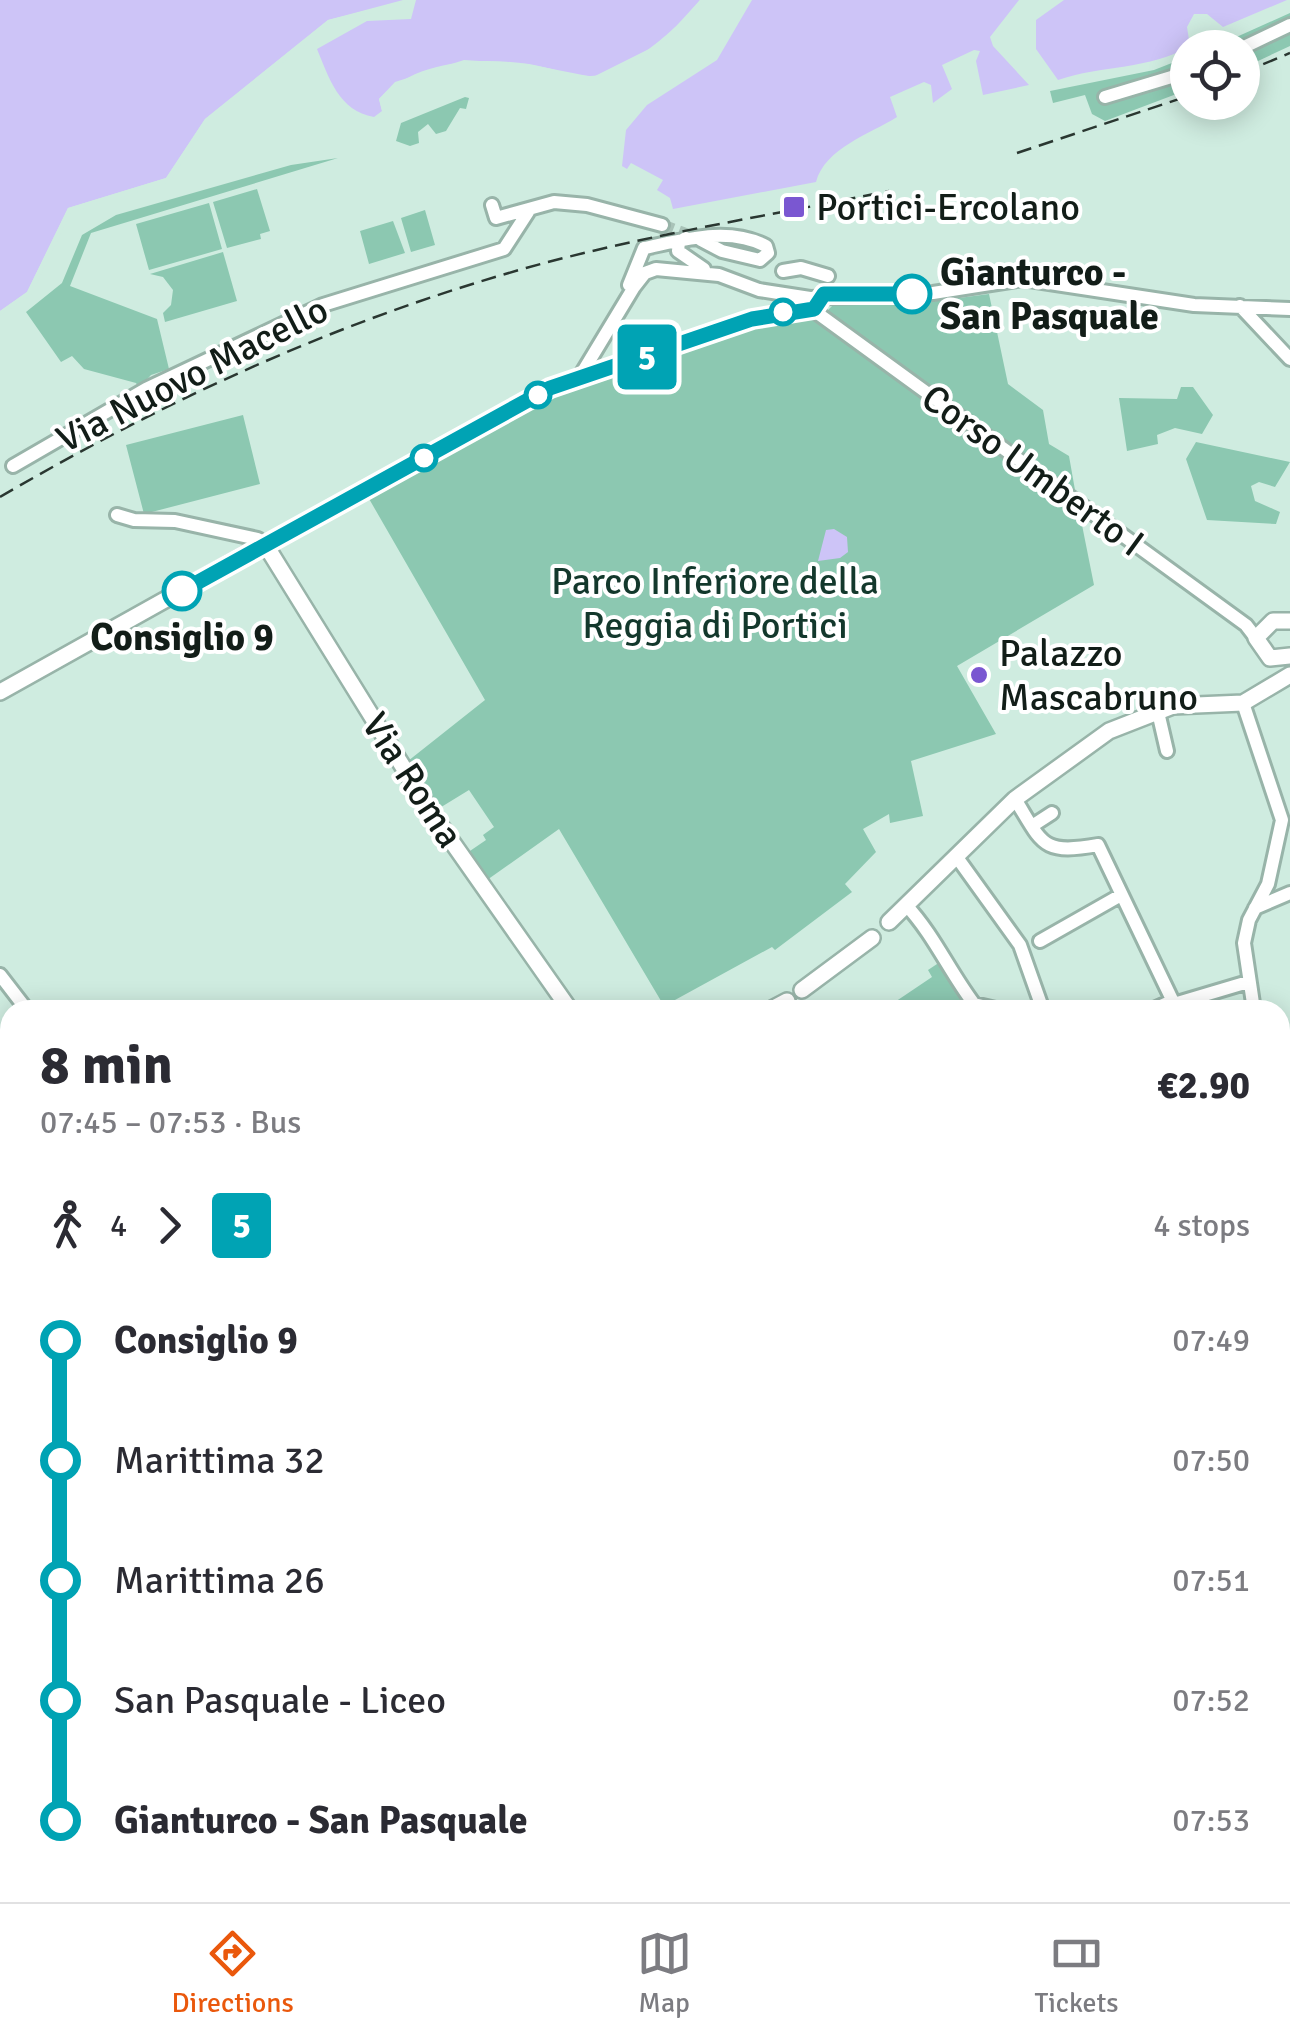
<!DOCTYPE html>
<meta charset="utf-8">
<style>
body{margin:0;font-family:Signika,sans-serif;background:#f7f7f7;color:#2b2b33;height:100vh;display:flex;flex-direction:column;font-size:38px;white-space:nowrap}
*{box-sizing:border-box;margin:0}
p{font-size:32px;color:#7c7c81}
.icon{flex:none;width:55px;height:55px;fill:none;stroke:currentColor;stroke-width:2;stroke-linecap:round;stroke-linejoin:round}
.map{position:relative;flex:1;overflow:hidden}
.details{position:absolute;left:0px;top:1000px;width:1290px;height:902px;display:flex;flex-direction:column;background:#fff;border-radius:30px 30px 0 0;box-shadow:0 5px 25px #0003}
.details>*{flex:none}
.badge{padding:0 20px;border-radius:8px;font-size:35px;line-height:65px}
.tools{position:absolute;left:1170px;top:30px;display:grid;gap:20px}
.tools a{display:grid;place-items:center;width:90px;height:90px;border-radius:50%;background:#fff;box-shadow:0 5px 25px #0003;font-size:50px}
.map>.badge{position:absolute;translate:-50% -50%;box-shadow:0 0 0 5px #fff}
.legs{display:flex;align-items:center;gap:15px;height:110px;padding:0 40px;font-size:32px}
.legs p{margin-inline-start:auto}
.headline{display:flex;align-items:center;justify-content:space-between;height:170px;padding:0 40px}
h1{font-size:55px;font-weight:800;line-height:75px}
ul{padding:0 40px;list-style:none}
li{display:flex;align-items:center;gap:35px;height:120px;font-size:38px}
li i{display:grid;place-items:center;width:15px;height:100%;margin:0 12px;background:currentColor}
li i::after{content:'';width:25px;height:25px;margin:-12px;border:8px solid;border-radius:50%;background:#fff}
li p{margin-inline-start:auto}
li:first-child i{background:linear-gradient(#0000 50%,currentColor 0)}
li:last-child i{background:linear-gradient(currentColor 50%,#0000 0)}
.menu{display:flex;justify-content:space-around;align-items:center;height:140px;border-top:2px solid #e1e1e2;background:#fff;font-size:28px;color:#7c7c81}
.menu a{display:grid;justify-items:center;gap:5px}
.menu .selected{color:#ea580c}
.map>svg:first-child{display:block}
.built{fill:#bee2d3}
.green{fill:#8cc8b1}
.water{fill:#cdc4f7}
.pier{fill:#cfece0}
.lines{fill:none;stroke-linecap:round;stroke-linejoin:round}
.minor-tunnel{stroke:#a9c3b8;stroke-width:12;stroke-dasharray:12 6;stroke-linecap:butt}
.minor-casing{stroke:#98b4a9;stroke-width:18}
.major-casing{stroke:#98b4a9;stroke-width:20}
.minor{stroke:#fff;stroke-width:12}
.major{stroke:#fff;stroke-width:15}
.rail{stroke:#2a3731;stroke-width:2.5;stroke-dasharray:15 8;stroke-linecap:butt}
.line-1-casing{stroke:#fff;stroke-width:22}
.line-1{stroke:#00a3b4;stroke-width:15}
.poi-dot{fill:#7a57d1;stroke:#fff;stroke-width:4}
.stop-1-dot{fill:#fff;stroke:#00a3b4;stroke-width:5}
.labels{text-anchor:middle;stroke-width:8;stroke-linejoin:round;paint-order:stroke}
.poi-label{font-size:38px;fill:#121d18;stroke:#fff;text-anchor:start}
.stop-label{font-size:38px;font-weight:bold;fill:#121d18;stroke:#fff;text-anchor:start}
.street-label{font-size:38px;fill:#121d18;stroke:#fff}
.park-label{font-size:38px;fill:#13382c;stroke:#fff}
</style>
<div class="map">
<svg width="1290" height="1902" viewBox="0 0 1290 1902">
<rect width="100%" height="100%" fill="#cfece0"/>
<path class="built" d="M10,1615V1696L0,1674V1620Z"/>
<path class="green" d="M1290,13V46L1243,68L1242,48H1212Z
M1187,57V90L1105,121L1092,114L1085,95L1053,103L1050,91L1154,70Z
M465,97L469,98L466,109L460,108L446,131L436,134L428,124L418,132L419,143L410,146L396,141L401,123Z
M338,158L91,233L70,286L157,319L169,369L151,375L139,388L136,383L84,369L72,356L61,362L26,312L62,283L82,235L116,215L291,165Z
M257,189L270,231L260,234L261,239L227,248L213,202Z
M209,203L222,249L149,270L136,224Z
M425,210L435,245L411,252L401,218Z
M393,221L405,253L369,264L360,231Z
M223,252L237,301L165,322L163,313L171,305L173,290L163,277L150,274Z
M989,294L1008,384L1043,410L1049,444L1069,456L1075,490L826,312L838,300L929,302Z
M818,316L1079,510L1094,585L957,666L996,734L911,761L923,816L890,823L889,814L863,829L876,852L845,884L852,892L775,950L772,947L664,1006L559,829L487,880L467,853L486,840L483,835L494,827L469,790L438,809L408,761L485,700L368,497L567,389L752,325Z
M1181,387H1193L1213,415L1202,434L1175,428L1157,435L1158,444L1127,451L1119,398L1177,399Z
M243,415L260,484L144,514L126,445Z
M1196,442L1290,462L1275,487L1259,482L1251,486L1255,501L1280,512L1276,524L1207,520L1186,459Z
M940,962L971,1010H883L932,977L928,970Z
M1280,1442L1290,1444V1902H971L966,1893L1280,1892Z
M370,1892H446V1893L423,1902H398L394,1893L385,1902H350Z"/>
<path class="water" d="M0,0H403L328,20L205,119L166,178L68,208L27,292L0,311Z
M416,0H700C682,25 623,77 590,76C570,76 549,67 529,64C479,57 416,60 379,99L382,111L374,117C339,111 329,78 317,49L367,21L411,19Z
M752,0H1019L990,37L993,46L1029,85L983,95L976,61L980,51L974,50L942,65L952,89L933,103L931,85L924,82L890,97L897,117C870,134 825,148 816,182L673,209L670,198L657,190L663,180L631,163L627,169L622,166L626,130L647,105L717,60Z
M1064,0H1287L1223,27L1207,14H1194L1187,27L1190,46C1150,70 1101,65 1058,80L1036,49V20Z
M834,529L847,537L848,552L840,558L818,561L826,530Z"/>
<path class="pier" d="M408,0L404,5L330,24L209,123L169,182L71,213L31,295L0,316V311L27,292L68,208L166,178L205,119L328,20Z
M700,0H705L686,28L663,47L595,82L527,69L465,65L398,87L382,111L379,99L395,82L464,60L527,64L593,77L661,43Z"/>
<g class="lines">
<path class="minor-tunnel" d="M662,225L699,239"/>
<g class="minor-casing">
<path id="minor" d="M1242,48L1290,25
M1105,97L1188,72
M492,205L496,218L554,202L587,205L662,225
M686,238L679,242L678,251L704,269
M783,271L801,268L828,276
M629,285L644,248C683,240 728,226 766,246L768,253L760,260L722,251L701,240
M1240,306L1290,359
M809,307L1246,625L1256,638
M579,378L634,287L645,273L656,269L719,275L759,290L810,298L933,293L1023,279L1194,305L1290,309
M13,466L146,389L323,305L504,249L528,212
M117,515L134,520L175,521L258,539L262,546
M265,544L551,388L752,319L809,307
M1243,703L1282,820L1268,884L1249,920L1244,943L1254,1010
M1158,712L1167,751
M1015,799C1043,844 1041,855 1098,845L1177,1010
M1032,826L1052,813
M956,856L1020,945L1043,1010
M906,905C934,935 949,971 974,1004L1000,1010
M1255,908L1290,893
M1040,941L1121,895
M0,975L27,1010
M1174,1004L1248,982
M1152,1010L1172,1001
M1280,1095L1290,1092
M1280,1150L1290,1202
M1280,1276L1290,1277
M1280,1437L1290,1438
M0,1478L10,1500
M0,1564L10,1560
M0,1768L10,1763
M82,1892L87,1902
M189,1892L194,1902
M314,1892L318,1902
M477,1892L482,1902
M767,1892L775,1902
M1,1902L19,1892
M146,1902L169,1892
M584,1902L603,1892
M686,1902L687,1892"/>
</g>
<g class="major-casing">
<path id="major" d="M1290,621H1273L1256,638L1270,658L1290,656
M0,692L265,544L431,812L570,1010
M889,922L1015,799L1109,731L1173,706L1243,703L1290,675
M802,990L872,938
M770,1010L787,1001
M0,1459L10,1458"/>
</g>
<use href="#minor" class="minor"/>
<use href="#major" class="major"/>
<path class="rail" d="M1242,73L1290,53
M1017,153L1188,96
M0,497C168,399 338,321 526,268C645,235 768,216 889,191
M636,1902L638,1901"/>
</g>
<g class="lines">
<g class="line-1-casing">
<path id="line-1" d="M182,591L550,388L752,319L814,309L824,294H912"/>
</g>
<use href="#line-1" class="line-1"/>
</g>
<g class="poi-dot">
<rect x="782" y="195" width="24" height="24" rx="5"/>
<circle cx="979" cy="675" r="10"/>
</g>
<g class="stop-1-dot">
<circle cx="912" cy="294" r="18"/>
<circle cx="783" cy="312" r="12"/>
<circle cx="538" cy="395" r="12"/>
<circle cx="424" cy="458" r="12"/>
<circle cx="182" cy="591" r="18"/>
</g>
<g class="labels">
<g class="poi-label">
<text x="816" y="220">Portici-Ercolano</text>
<text x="999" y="666">Palazzo<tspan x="999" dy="44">Mascabruno</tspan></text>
</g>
<g class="stop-label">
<text x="940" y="285">Gianturco -<tspan x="940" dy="44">San Pasquale</tspan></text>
<text x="182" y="650" text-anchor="middle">Consiglio 9</text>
</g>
<g class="street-label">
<text transform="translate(192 374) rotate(-27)" y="13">Via Nuovo Macello</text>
<text transform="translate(1033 470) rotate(36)" y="13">Corso Umberto I</text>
<text transform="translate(413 780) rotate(57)" y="13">Via Roma</text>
</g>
<g class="park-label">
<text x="715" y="594">Parco Inferiore della<tspan x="715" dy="44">Reggia di Portici</tspan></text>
</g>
</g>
</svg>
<div class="tools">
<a><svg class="icon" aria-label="locate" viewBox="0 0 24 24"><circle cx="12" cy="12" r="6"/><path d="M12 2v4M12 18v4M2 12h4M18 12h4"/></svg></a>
</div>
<b class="badge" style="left:647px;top:357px;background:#00a3b4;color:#fff">5</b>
<section class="details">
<div class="headline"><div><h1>8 min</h1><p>07:45 – 07:53 · Bus</p></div><b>€2.90</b></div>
<div class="legs"><svg class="icon" aria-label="walk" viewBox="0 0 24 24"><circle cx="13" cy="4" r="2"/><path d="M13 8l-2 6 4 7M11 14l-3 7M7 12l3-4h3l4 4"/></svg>4<svg class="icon" aria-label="forward" viewBox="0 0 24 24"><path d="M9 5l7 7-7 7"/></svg><b class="badge" style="background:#00a3b4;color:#fff">5</b><p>4 stops</p></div>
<ul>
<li><i style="color:#00a3b4"></i><b>Consiglio 9</b><p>07:49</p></li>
<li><i style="color:#00a3b4"></i><span>Marittima 32</span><p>07:50</p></li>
<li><i style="color:#00a3b4"></i><span>Marittima 26</span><p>07:51</p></li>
<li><i style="color:#00a3b4"></i><span>San Pasquale - Liceo</span><p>07:52</p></li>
<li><i style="color:#00a3b4"></i><b>Gianturco - San Pasquale</b><p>07:53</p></li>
</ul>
</section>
</div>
<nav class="menu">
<a class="selected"><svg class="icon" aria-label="directions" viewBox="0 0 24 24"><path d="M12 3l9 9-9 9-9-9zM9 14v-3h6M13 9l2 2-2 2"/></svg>Directions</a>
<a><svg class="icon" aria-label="map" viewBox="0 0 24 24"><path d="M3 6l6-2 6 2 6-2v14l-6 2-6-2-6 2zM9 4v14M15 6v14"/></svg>Map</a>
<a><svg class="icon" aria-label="tickets" viewBox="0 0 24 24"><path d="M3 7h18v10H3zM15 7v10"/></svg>Tickets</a>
</nav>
